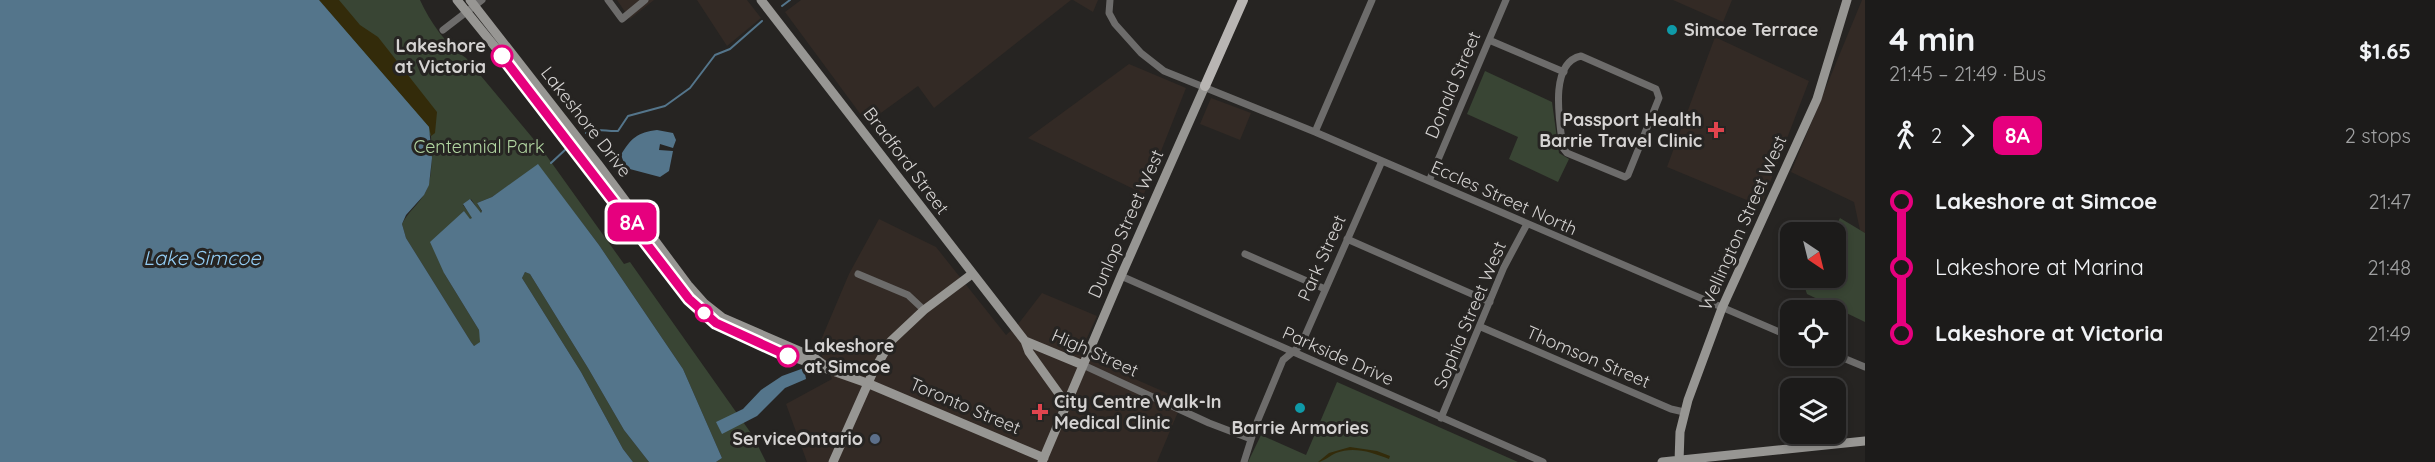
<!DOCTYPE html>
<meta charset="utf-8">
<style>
body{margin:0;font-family:Quicksand,sans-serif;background:#252423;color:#f1f3f6;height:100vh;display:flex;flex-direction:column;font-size:22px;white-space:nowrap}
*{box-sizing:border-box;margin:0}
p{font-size:20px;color:#a0a1a2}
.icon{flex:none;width:33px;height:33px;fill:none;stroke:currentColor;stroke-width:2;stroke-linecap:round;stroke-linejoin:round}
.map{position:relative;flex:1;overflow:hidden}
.panel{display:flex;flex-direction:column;background:#1c1b1a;width:570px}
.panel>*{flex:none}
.badge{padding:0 12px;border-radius:9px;font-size:21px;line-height:39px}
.needle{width:39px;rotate:145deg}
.tools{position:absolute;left:1780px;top:222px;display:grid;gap:12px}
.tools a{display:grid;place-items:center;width:66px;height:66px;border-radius:12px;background:#1c1b1a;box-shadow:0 3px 9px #0003,0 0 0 2px #3a3939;font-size:30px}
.map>.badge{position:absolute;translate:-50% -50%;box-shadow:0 0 0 3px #fff}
.legs{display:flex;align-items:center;gap:9px;height:66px;padding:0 24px;font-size:20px}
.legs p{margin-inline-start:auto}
.overview{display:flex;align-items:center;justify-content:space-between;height:102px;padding:0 24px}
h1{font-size:33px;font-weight:800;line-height:45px}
ul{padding:0 24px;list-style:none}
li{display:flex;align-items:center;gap:21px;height:66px;font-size:22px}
li i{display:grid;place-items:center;width:9px;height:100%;margin:0 8px;background:currentColor}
li i::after{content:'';width:15px;height:15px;margin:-8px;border:4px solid;border-radius:50%;background:#1c1b1a}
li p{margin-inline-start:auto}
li:first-child i{background:linear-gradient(#0000 50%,currentColor 0)}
li:last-child i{background:linear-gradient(currentColor 50%,#0000 0)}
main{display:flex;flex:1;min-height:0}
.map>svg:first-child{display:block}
.built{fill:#332a25}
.green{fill:#394534}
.sand{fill:#332b0a}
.water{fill:#54758b}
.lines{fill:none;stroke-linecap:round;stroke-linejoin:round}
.stream{stroke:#54758b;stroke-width:2}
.street{stroke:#6d6c6b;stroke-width:7}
.secondary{stroke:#979693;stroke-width:9}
.primary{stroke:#b8b5b3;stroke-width:10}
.line-1-casing{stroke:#fff;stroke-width:14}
.line-1{stroke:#e6007e;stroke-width:9}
.culture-dot{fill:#0f9aa8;stroke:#262422;stroke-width:2}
.stop-1-dot{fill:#fff;stroke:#e6007e;stroke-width:3}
.health-dot{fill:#e0444e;stroke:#262422;stroke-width:2}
.service-dot{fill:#5c6f8a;stroke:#262422;stroke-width:2}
.labels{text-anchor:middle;stroke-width:6;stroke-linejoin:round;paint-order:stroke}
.poi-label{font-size:18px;font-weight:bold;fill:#d5d3d2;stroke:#262422;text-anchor:start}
.stop-label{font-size:18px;font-weight:bold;fill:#d5d3d2;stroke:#262422;text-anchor:end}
.street-label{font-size:18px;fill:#d5d3d2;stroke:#262422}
.park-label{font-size:18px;fill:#b2d6a2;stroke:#262422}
.water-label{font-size:20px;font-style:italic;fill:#93ccf3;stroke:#262422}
</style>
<main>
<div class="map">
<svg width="1865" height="462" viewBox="0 0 1865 462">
<rect width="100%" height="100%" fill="#262422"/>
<path class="built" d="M617,0H654L630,19Z
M697,0H747L761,18L727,46Z
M801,0H1071L934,108L918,86L867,123L785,12Z
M1073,0H1098L1093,12Z
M1673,0H1732L1723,22Z
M1862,0H1865V233L1860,230L1854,202L1791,172Z
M1715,37L1809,81L1761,206L1667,167Z
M1129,64L1186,88L1144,194L1028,138Z
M1211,98L1251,113L1240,140L1200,124Z
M879,219L936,247L1006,335L1019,323L1042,293L1097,316L1080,353L1096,362L1183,400L1157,462H807L786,404L832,379L818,347L849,274Z"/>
<path class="green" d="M319,0H420C430,22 446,45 466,58L541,148L624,264L630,262L753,436L766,462H716L722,458L683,369L599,245L538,165L492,197L477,203L482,212L480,213L471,199L463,205L473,218L470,220L464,211L444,273L479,330L481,342L474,346L471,342L406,238L402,224C408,212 418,205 425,193C433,180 432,152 431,136Z
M1485,71L1552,102L1559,153L1569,159L1558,182L1509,159L1518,137L1467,114Z
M1840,218L1865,233V322L1807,294L1805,288L1810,278H1836V232H1833Z
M525,272L530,274L588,368L624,430L649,462H633L623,449L581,372L522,278Z
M1337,382L1518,462H1248L1261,435L1306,455Z"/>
<path class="sand" d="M319,0H339L360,25L378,37L437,112L435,133L431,136L429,127Z
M1350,447L1377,451L1390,456L1389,459C1372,452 1353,446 1336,453C1329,456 1325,461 1318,462L1329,453Z"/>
<path class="water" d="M0,0H319L429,127L432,158L429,185L424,195L406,215L402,224L406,238L471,342L474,346L480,342L479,330L444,273L430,242L464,211L470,219L472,218L463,204L470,199L481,213L482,211L477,203L492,197L538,164L599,245L683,369L722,458L716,462H649L624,430L588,368L530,274L525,272L522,278L581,372L623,449L633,462H0Z
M657,130L673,133L676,140L673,148L660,144L659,150L673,151L669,171L660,177L626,168L621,155C630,139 638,132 657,130Z
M804,368L806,379L785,388L757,416L722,434L716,422L743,409L761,390L782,376Z"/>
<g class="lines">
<path class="stream" d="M782,6L790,0
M586,133C595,127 607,132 618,131L628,116L665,106L690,88L715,55L730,49L762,21
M551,163L566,149"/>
<path class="street" d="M608,0L622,19L645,0
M1110,0L1109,13L1115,24L1141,53L1164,71L1315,132L1791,337
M443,30L482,0
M1489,40L1564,72
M1581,56L1656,89L1659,98L1628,175L1625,177L1567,153L1563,148C1560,124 1548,63 1581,56Z
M1315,132L1372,0
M1429,181L1506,0
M1347,239L1490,302
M1245,254L1325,289
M858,274L908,295L924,310
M1121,276L1543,462
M1481,327L1671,409L1684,412
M1836,355L1865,367
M1083,365L1209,423L1251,439
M1441,418L1504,267L1527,224
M1244,462L1255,427L1283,360L1301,345L1382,161"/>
<path class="secondary" d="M457,0L538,100L689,299L716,323L776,351L867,383L1044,458
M470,0L598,164L688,285L704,303L723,318L813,357L824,365
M761,0L1025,341L1029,352L1067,405
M1025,341L1083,365
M833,462L873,372L891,341L924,310L972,274
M1042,462L1121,276L1205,86
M1662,462L1865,441
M1679,462L1680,432L1688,400L1722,308L1817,99L1847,0"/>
<path class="primary" d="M1205,86L1243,0"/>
</g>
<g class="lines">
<g class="line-1-casing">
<path id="line-1" d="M502,56L689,299L716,323L788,356"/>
</g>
<use href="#line-1" class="line-1"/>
</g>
<g class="culture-dot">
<circle cx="1672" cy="30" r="6"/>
<circle cx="1300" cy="408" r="6"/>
</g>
<g class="stop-1-dot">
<circle cx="502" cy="56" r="10"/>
<circle cx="704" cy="313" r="8"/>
<circle cx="788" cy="356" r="10"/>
</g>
<g class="health-dot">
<path d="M1713 121h6v6h6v6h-6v6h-6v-6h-6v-6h6z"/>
<path d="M1037 403h6v6h6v6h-6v6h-6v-6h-6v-6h6z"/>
</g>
<circle class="service-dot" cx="875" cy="439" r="6"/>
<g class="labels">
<g class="poi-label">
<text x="1684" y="36">Simcoe Terrace</text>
<text x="1702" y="126" text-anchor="end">Passport Health<tspan x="1702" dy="21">Barrie Travel Clinic</tspan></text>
<text x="1054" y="408">City Centre Walk-In<tspan x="1054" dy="21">Medical Clinic</tspan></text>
<text x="1300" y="434" text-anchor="middle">Barrie Armories</text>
<text x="863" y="445" text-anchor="end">ServiceOntario</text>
</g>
<g class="stop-label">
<text x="486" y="52">Lakeshore<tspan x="486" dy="21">at Victoria</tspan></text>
<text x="804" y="352" text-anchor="start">Lakeshore<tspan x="804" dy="21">at Simcoe</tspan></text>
</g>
<g class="street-label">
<text transform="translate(1453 85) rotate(-67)" y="6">Donald Street</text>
<text transform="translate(586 122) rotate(52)" y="6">Lakeshore Drive</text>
<text transform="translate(906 161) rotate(53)" y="6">Bradford Street</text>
<text transform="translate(1504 198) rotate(24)" y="6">Eccles Street North</text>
<text transform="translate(1743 223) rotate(-66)" y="6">Wellington Street West</text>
<text transform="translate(1126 224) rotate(-66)" y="6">Dunlop Street West</text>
<text transform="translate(1322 258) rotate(-66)" y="6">Park Street</text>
<text transform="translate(1470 315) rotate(-67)" y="6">Sophia Street West</text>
<text transform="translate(1095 353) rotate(24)" y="6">High Street</text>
<text transform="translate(1338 356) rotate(24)" y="6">Parkside Drive</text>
<text transform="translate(1588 357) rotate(23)" y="6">Thomson Street</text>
<text transform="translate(965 406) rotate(23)" y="6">Toronto Street</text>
</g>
<g class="park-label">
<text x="479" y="153">Centennial Park</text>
</g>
<g class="water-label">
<text x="202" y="265">Lake Simcoe</text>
</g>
</g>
</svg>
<div class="tools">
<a><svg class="needle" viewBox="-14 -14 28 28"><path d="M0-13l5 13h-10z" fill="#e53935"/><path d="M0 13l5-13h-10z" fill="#a0a1a2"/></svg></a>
<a><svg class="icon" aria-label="locate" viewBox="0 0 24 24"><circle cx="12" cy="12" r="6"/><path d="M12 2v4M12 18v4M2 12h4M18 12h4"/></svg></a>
<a><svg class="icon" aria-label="layers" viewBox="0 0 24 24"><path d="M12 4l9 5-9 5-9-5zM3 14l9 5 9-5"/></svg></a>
</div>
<b class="badge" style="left:632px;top:222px;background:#e6007e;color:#fff">8A</b>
</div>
<section class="panel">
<div class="overview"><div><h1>4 min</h1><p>21:45 – 21:49 · Bus</p></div><b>$1.65</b></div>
<div class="legs"><svg class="icon" aria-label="walk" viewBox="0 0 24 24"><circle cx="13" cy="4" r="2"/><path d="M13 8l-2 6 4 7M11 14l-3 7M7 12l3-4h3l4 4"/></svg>2<svg class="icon" aria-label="forward" viewBox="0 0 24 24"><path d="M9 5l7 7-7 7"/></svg><b class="badge" style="background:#e6007e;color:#fff">8A</b><p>2 stops</p></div>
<ul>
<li><i style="color:#e6007e"></i><b>Lakeshore at Simcoe</b><p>21:47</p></li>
<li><i style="color:#e6007e"></i><span>Lakeshore at Marina</span><p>21:48</p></li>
<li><i style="color:#e6007e"></i><b>Lakeshore at Victoria</b><p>21:49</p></li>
</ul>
</section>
</main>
